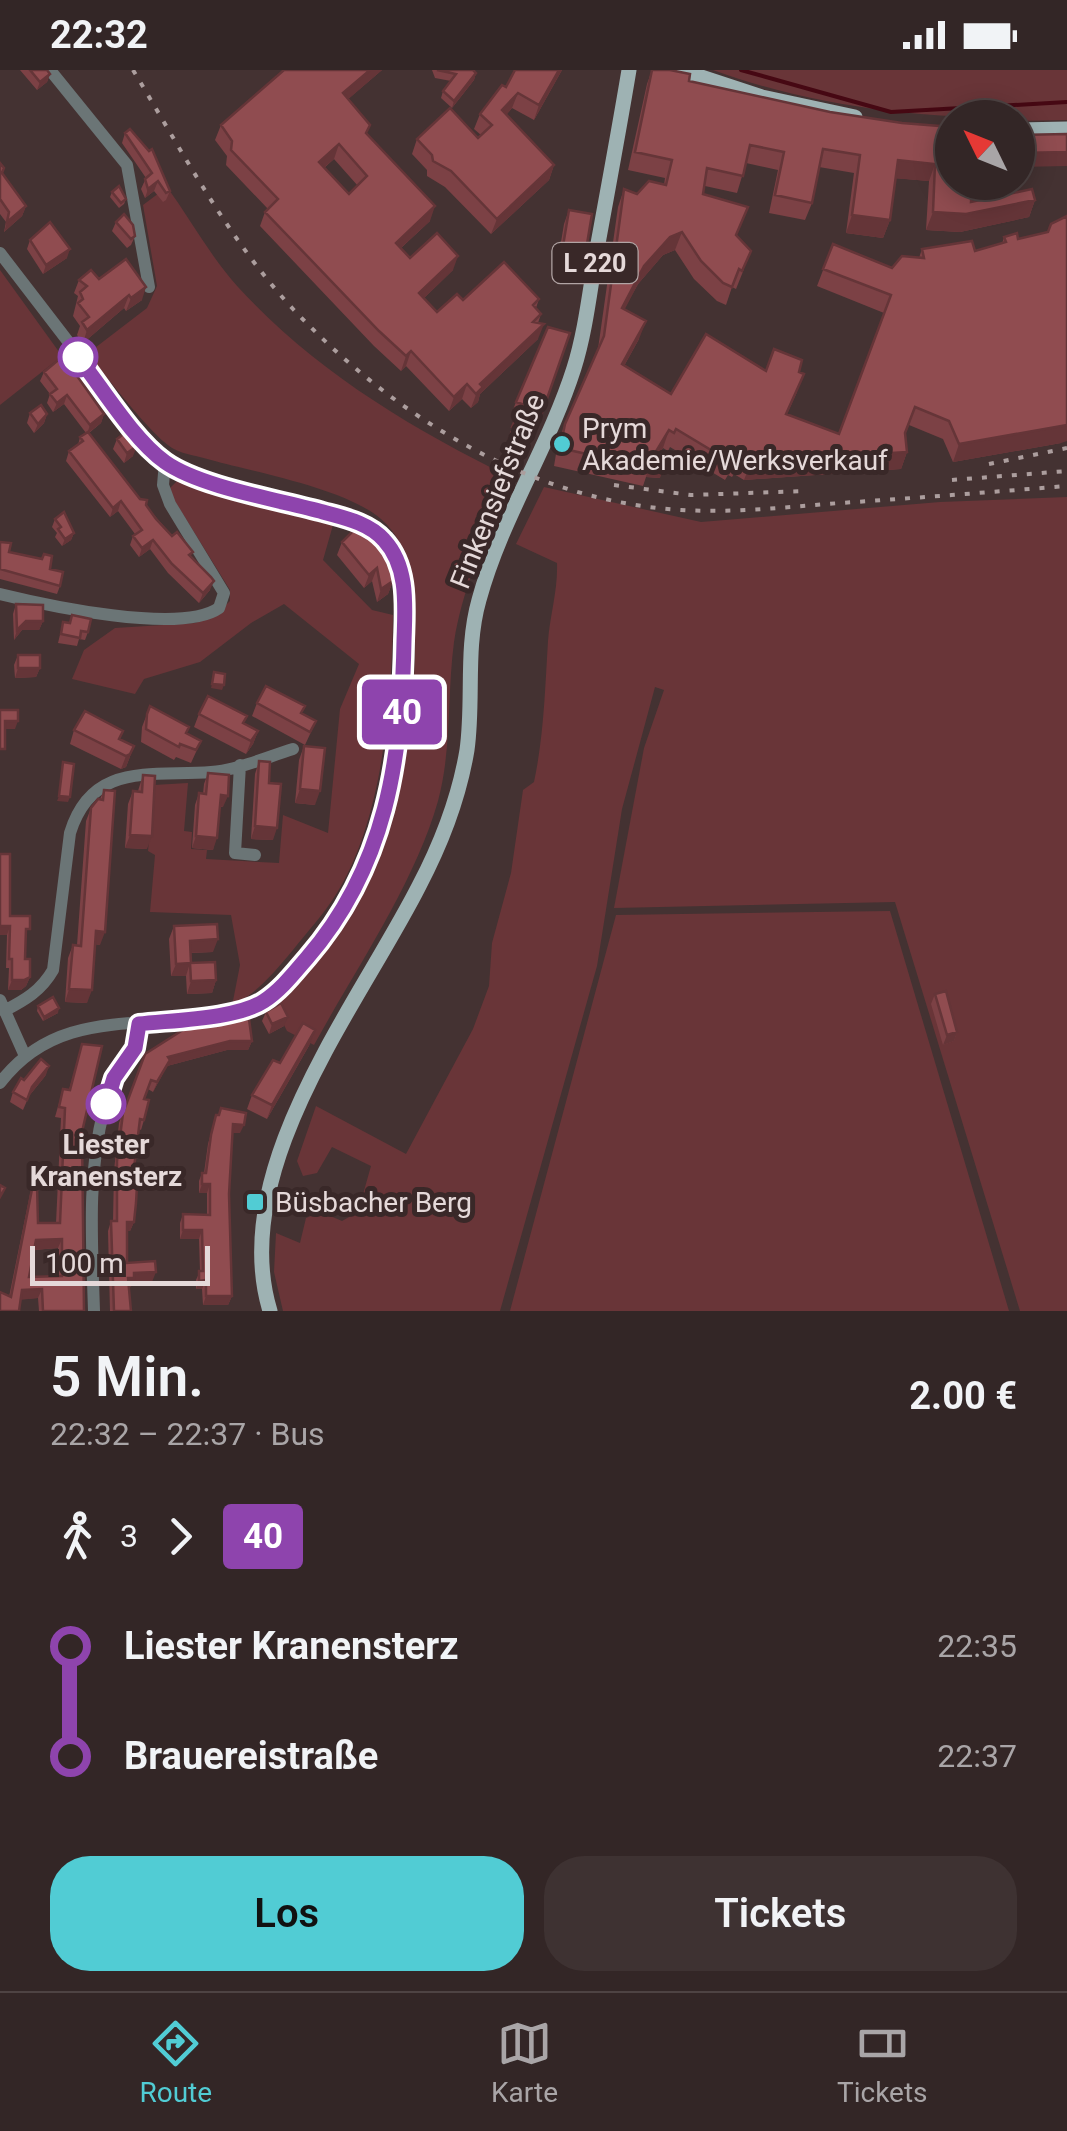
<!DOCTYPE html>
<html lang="de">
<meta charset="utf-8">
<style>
body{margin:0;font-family:Roboto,sans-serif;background:#3e3232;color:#f1f3f6;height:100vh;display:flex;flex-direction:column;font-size:38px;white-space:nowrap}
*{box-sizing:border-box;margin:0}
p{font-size:32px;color:#a9a5a7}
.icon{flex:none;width:55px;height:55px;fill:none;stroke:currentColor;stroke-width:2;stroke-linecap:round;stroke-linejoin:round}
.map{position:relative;height:1241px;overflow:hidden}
.side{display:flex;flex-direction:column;background:#332626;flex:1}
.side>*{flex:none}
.badge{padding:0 20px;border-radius:8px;font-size:35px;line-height:65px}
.needle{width:65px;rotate:313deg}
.tools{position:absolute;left:935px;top:30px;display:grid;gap:20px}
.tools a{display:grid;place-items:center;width:100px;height:100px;border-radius:50%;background:#332626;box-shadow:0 5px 25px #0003,0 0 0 2px #4e4343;font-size:50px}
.scale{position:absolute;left:30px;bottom:25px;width:180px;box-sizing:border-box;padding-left:10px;border:5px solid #e5d9d9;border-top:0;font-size:28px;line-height:35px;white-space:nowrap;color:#e5d9d9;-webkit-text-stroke:8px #392828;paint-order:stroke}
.map>.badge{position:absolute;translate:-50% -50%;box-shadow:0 0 0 5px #fff}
.legs{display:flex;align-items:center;gap:15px;height:110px;padding:0 50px;font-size:32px}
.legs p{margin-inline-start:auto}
.headline{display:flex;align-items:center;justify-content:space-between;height:170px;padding:0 50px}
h1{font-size:55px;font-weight:600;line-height:75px}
.primary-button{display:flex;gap:20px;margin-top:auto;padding:20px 50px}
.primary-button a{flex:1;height:115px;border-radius:40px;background:#51ccd4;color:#111;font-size:40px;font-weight:600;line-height:115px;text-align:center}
.primary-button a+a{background:#3e3232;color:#f1f3f6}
ul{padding:0 50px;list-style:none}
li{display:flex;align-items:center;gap:35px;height:110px;font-size:38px}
li i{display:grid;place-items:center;width:15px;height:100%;margin:0 12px;background:currentColor}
li i::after{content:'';width:25px;height:25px;margin:-12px;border:8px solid;border-radius:50%;background:#332626}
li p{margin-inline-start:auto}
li:first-child i{background:linear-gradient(#0000 50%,currentColor 0)}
li:last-child i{background:linear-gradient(currentColor 50%,#0000 0)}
.status{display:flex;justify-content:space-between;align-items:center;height:70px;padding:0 50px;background:#332626;direction:ltr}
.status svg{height:28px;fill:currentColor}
.menu{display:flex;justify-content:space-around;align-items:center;height:140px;border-top:2px solid #4e4343;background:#332626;font-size:28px;color:#a9a5a7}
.menu a{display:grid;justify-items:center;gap:5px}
.menu .on{color:#51ccd4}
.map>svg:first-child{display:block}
.green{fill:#693538}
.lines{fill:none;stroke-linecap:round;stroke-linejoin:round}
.stream{stroke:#460813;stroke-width:4}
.minor{stroke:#6b7576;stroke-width:12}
.major{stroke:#9eb2b3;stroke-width:15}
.rail{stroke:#ac9e9e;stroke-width:4;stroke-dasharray:5 10;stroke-linecap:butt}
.wall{fill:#7c4145;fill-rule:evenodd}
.shaded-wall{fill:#653538}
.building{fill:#904c50;stroke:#653538;stroke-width:2.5;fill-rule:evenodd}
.line-1-casing{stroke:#fff;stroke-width:22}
.line-1{stroke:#8e44ad;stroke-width:15}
.stop-1-dot{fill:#fff;stroke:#8e44ad;stroke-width:5}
.poi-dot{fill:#51ccd4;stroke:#392828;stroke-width:4}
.labels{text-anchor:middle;stroke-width:10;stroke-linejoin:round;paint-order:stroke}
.shield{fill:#392828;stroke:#b1a4a4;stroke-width:2.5}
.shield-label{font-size:25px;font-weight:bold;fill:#e5d9d9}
.poi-label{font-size:28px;fill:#e5d9d9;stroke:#392828;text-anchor:start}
.street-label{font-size:28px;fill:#e5d9d9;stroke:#392828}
.stop-label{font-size:28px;font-weight:bold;fill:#e5d9d9;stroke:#392828}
</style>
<div class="status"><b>22:32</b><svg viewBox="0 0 49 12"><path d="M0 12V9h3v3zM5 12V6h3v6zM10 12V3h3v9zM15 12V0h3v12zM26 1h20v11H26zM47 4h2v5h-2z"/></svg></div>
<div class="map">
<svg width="1067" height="1241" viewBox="0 0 1067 1241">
<rect width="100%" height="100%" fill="#443232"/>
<path class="green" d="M713,0H1067V50L1018,51V48C914,48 812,36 713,0Z
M167,117C191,150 210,186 238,217C315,301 410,358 512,408C488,465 464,510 454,572C447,625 452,679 438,731C415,813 355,900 314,975L287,961L278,943L282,940L275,931C383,830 415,713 415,569C415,527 415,479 381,449C346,419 258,403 211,390C199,386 185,385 174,379C153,368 106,305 87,284L147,238L157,216L143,135Z
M0,200L62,286L0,335Z
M180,408L270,439L333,455L323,490L372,540L393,545C392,631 383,751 335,826C323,845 307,862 293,880C274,902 259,922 232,936L240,895L231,845L150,842L155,785L148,781L154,715L188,713L184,761L192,762L191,779L207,780L206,789L279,793L283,745L328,763L340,639L359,594L284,534L251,553L200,592L144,609L135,624L72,609L84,580L115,558L195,553L213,547L230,531V520L168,420Z
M544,417L701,452L940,432L1067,427V1241H1020L895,832L614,838L644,678L664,620L655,617L622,739L597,896L500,1241H283L274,1202L276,1163L300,1173L306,1148L321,1142L342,1151L358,1142L371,1096L332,1077L317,1103L303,1106L297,1091L316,1036L406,1084L473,959L489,916L492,873L511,803L523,720L534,712C544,665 545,619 548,571C550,545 558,520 557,493L516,474Z
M890,841L1009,1241H510L616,845Z"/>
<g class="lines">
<path class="stream" d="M741,0L891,42L1067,32"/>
<path class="minor" d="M50,0L127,95L149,217
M0,183L150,378C197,419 297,435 358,452C413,483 405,531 404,586C402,702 382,802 305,891C287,912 267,934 240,941C154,964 62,931 0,1013
M0,524C45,535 181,565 219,538L224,523L170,434L163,415L165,392
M240,695L235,783L255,785
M0,930L25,986
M4,941C25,930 41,921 53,900L70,763C92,691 152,707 211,702C238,700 267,687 293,679
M94,1241C92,1173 87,1105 104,1039C112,1008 137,985 139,953"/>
<path class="major" d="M680,0L762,27L855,47
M1018,60L1067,59
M270,1241C227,1099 358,936 419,816C441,774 459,728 467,680C474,630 465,579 479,530C501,449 549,377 574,298C586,260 590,218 597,179C608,119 619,60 629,0"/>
<path class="rail" d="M133,0C182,81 228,169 293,239C395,347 530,431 681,440C734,443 787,437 840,433C916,428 991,422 1067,416
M989,394L1067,378
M952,410L1067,401
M614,415L691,425L808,421"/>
</g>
<path class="wall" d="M20,0H47L50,4L47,12L37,20Z
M284,0H382L348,29L367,63L430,151L401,178L410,188L453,200L424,228L437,242L463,230L539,229L536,238L541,244L538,253V269L480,324L478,332L471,338L462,329L449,341L406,296L401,301L374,276L260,156L265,142L268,139L226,95L227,86L215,70L221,55ZM334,89L358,116L349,124L324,98Z
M432,0H473L476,3L474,10L452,38L441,28L443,21L451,11L435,8Z
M515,0H562L534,50L512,38L506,45L554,95L549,110L491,164L445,117L427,106V100L412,84L417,69L478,68L481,65L474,59L480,44L506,17Z
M652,0L689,11L830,42L902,53L971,132L1035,130L1029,147L960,162L926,160L929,111L895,108L890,150L883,168L846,163L854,103L819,97L812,133L805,150L769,143L778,100L746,93L737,123L705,116L703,124L737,166L744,199L736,219L732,217L726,235L717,231L694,209L675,180L663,185L638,214L624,239L639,269L624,296L671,324L766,301L799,302L797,322L787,344L839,364L884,243L817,216L833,174L892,198L919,188L922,179L975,181L1002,174L1004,167L1061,373L953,392L943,369L909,355L905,364L907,382L901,399L744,410L734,404L732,407L728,405L725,410L670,377L668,381L663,378L658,385L660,408L646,407L643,416L554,396L558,372L565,354L598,279L618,137L624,119L637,124L664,115L665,108L628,100L647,14Z
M125,63L170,121L166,130L163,132L154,121L145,128L141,119L146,108L122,73Z
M0,93L2,103L26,136L22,146L4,162L6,152L0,144Z
M112,122L126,129L124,134L119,138L110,127Z
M569,140L583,198L578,212L555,208L564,154Z
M116,152L135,166L131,175L127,178L112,161Z
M30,170L67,188L43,204L27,179Z
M99,209L142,230L126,241L124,238L83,273L77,265L80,256L73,246L78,226L74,223L79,210Z
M570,263L537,356L529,353L520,376L507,371L516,347L511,345L516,332Z
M44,302L104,344L101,353L89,363L140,429L191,487L210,520L199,533L168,503L150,479L139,487L130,475L133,466L135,464L118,441L110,447L66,391L69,381L78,375L80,367L86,363L64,334L53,342L47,333L50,324L40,311Z
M30,343L47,344L44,353L34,363L27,353Z
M117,369L133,386L124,393L113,379Z
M55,449L74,463L71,470L62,476L55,467L57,463L52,457Z
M0,472L9,482L42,489L44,484L50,499L60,516L57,524L0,509Z
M342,472L393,511L388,524L377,532L372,511L364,518L337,485Z
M16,534L43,551L39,560H22L14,570L13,544Z
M72,545L88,562L85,570L79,569L77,576L58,573L63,552L69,553Z
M18,585L40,598L36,607L15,608L14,595Z
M257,633L302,644L316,651L305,675L252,646Z
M147,644L201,671L191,693L176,687L174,690L141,672L142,657Z
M199,644L244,653L258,661L253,674L246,684L194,657Z
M74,660L123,661L120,669L134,676L126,697L121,699L70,674Z
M304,676L315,735L295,733L299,690Z
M259,691L269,713L273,770L251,769L255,704Z
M208,703L223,737H220L213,780L192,778L195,735L199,723L203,724L204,714Z
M143,705L147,779L125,778L128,734L133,721H138Z
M104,720L100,875L95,874L87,933L65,932L68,888L73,875H77L86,751L91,738L100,729Z
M0,784L10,846L27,868H25V889L30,907L26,916L21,920H8L9,898H6L7,865H0Z
M174,856L213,882L191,883V893L216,910L212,923L187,924L186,906H171L169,869Z
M935,924L957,962L954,971L943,975L931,934Z
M38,936L58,943L43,951L37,941Z
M266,942L284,956L269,964L262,951Z
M252,971L248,980H227L167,996L153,1022L148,1019L144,1029V1050L141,1060L139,1059L134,1098V1152L130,1161H127V1193L152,1212H132L129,1217L131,1241H110L108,1161L111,1151H113L114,1101L119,1053L145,984Z
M82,974L84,1241H39L38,1228L21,1229L9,1227L30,1124L33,1114L38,1153H56L61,1048L55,1047L63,1019L69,1020ZM58,1178V1206L29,1207L34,1180Z
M310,974L267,1049L247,1039L252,1025Z
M46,1005L29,1026L23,1040L10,1032L13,1022Z
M216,1045L240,1063H232L229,1124L232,1226L228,1235H203L202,1219H196V1210L200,1201L199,1169H180V1153L183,1144L207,1145V1123H199V1111L202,1103H204L208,1074Z"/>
<path class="shaded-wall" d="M370,0H382L338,38L343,23Z
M559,0H562L534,50L539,35Z
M476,3L474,10L452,38L454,31Z
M50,4L47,12L37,20L40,12Z
M518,23L512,38L497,56L502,40Z
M339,74L334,89L313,107L319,92Z
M1067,82V96L1018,97V83Z
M898,90L935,94L929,111L891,108Z
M554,95L549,110L491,164L497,149Z
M158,111L154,121L145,128L148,119Z
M1035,130L1029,147L960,162L926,160L933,142Z
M26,136L22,146L4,162L7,152Z
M435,136L430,151L391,187L396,173Z
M852,145L890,150L883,168L846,163Z
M682,162L675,180L663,185L638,214L616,256L622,238L644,196L670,167Z
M70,179L67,188L43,204L46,195Z
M458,186L453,200L414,238L419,223Z
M146,217L142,230L126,241L131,228Z
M129,225L124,238L83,273L87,260Z
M646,251L639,269L615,312L622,294Z
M544,254L538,269L480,324L478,332L471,338L480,314Z
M411,281L406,296L401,301L406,286Z
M467,314L462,329L449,341L454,327Z
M67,325L64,334L53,342L57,333Z
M47,344L44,353L34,363L38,354Z
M104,344L101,353L87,364L90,355Z
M1067,355V371L1061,373L953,392L959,374Z
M669,360L663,378L656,389L667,390L660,408L646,407L650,389Z
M137,376L133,386L124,393L127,383Z
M907,382L901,399L744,410L751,392Z
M121,431L118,441L110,447L113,438Z
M74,463L71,470L62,476L65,469Z
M153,470L150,479L139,487L142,478Z
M377,498L372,511L364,518L369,505Z
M214,511L210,520L199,533L203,523Z
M393,511L388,524L377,532L381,519Z
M26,551H43L39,560H22L14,570L17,560Z
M18,598H40L36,607L15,608Z
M212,614L224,615L222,620L211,618Z
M5,651H18L15,659H2Z
M258,661L253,674L246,684L251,671Z
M134,676L126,697L121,699L126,686Z
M300,719L320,721L315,735L295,733Z
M221,725L228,726L223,737L217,736Z
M59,726L70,727L68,732L57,731Z
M255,756L277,758L273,770L251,769Z
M130,765L152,766L147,779L125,778Z
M196,766L217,768L213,780L192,778Z
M0,856H10L7,865H0Z
M96,861L105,862L100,875L91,874Z
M218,869L213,882L185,883L190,871Z
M190,893L186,906H171L176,894Z
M30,907L26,916L21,920H8L12,910Z
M216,910L212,923L187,924L191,911Z
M69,919L92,920L87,933L65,932Z
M59,938L58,943L43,951L44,947Z
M288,947L284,956L269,964L272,954Z
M315,960L310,974L267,1049L272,1035Z
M957,962L954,971L943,975L947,965Z
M230,971H252L248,980H227L167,996L153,1022L168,987Z
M49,996L46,1005L29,1026L32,1017Z
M233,1054L244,1055L240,1063H230Z
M202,1114H210L207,1123H199Z
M127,1152H134L130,1161H124Z
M183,1160H202L199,1169H180Z
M62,1169L58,1178L32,1180L36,1170Z
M156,1202L152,1212H132L131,1217H125L128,1208L134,1203Z
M206,1210L202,1219H196L199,1211Z
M42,1219L38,1228L19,1230L22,1220Z
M206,1226H232L228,1235H203Z"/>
<path class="building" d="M30,0H47L50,4L40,12Z
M284,0H370L343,23L370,55L366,63L435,136L396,173L410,188L437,163L458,186L419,223L437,242L457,224L463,230L504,192L539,229L533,235L541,244L533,252L544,254L480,314L483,317L476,324L467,314L454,327L411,281L406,286L379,261L265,142L278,129L231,80L232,71L221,55ZM339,74L367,106L349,124L319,92Z
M437,0H473L476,3L454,31L443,21L456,4Z
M515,0H559L539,35L518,23L502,40L554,95L497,149L451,101L433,91L432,85L417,69L450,38L478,68L492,55L480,44L502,15L506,17Z
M652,0H670L690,4L689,11L830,42L902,53L952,57V112H972L971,132L1032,119L1035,130L966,144L933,142L935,94L898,90L890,150L852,145L860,85L823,79L812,133L775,125L784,82L750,75L743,106L707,98L703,124L748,137L736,165L751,181L742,201L739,199L732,217L723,213L701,191L682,162L670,167L644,196L622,238L646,251L622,294L671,324L706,264L766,301L774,279L802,290L799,302L804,304L786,344L839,364L891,225L823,199L833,174L892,198L902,186L924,188L922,179L972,171L975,181L1006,172L1004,167L1017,163L1018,169L1048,162L1051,154L1067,146V355L959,374L949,351L915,337L905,363L907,382L751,392L740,386L738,389L734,387L731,392L676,359L674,363L669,360L655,383L667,390L650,389L649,398L560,378L565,354L604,266L624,119L637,124L649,111L666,115L672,90L635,82Z
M130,59L149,81L152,79L170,121L166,123L158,111L148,119L145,109L152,103L125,63Z
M1067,64V82L1018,83V65Z
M0,93L4,98L2,103L26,136L7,152L9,142L0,129Z
M119,116L126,129L121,133L112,122Z
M569,140L592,144L583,198L560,194Z
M124,144L133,155L135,166L131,169L116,152Z
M50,152L70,179L46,195L30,170Z
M126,189L146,217L131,228L129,225L87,260L82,252L89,247L78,233L83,229L80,222L87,216L79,210L91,200L99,209Z
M548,257L570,263L542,343L534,340L525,362L512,357L522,334L516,332Z
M63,286L104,344L90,355L67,325L57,333L50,324L57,319L44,302Z
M41,335L47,344L38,354L30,343Z
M88,362L140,429L147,430L146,435L156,449L172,466L177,462L193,482L189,485L211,507L214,511L203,523L172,494L153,470L142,478L133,466L142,460L121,431L113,438L69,381L83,371L80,367Z
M126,362L137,376L127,383L117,369Z
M64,442L74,463L65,469L58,459L61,457L55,449Z
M359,455L394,491L393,511L381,519L377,498L369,505L342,472Z
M0,472L11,473L9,482L42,489L44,484L52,486L50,499L63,502L60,516L0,499Z
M16,534L43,535V551H26L17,560Z
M72,545L91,549L88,562L81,561L80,568L61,564L63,552L70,553Z
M18,585H40V598H18Z
M214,602L225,604L224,615L212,614Z
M266,616L305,636L301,643L316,651L310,662L257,633Z
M208,626L247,646L243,653L258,661L251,671L199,644Z
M150,636L189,657L186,663L201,671L196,680L180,674L179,677L146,659L147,644Z
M0,640H18V651H5V679H0Z
M85,641L123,661L119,669L134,676L130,684L126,686L74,660Z
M304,676L325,678L320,721L300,719Z
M259,691L270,692L269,713L281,714L277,758L255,756Z
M63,692L74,694L70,727L59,726Z
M208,703L229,705L228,726L221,725L217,768L196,766L199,723L206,724Z
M143,705L155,706L152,766L130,765L133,721L142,722Z
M104,720L115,721L105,862L96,861L92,920L69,919L73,875L81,876L91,738L98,729L103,730Z
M0,784H10V846H30V859H26L25,889H30V907L24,910H12V889H9L10,856H0Z
M217,854L218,869L190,871L191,893L215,892L216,910L191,911L190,893L176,894L174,856Z
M946,921L957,962L947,965L935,924Z
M53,927L59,938L44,947L38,936Z
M281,933L288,947L272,954L266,942Z
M249,949L252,971H230L168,987L170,990L157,1012L151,1010L144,1029L149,1030L144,1050L140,1049L134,1098H138L136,1133L134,1152H127V1193L155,1191L156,1202L134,1203V1208H128L131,1241H114L111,1151H117V1091L123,1043L145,984L186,958Z
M303,953L315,960L272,1035L252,1025L273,990L280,993Z
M82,974L102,976L82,1062L84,1241H43L42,1219L22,1220L19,1241H0V1222L11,1227L33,1114L37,1115L38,1153H60L65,1038L59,1037L63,1019L70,1020ZM62,1169V1206L29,1207L36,1170Z
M41,989L49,996L32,1017L27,1030L13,1022L21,1008L24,1010Z
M221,1038L246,1043L244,1055L233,1054L229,1124L232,1226H206V1210L199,1211V1201H203L202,1160H183V1144L210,1145V1114H202V1103H206L211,1065L216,1045H219Z
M0,1115L5,1118L0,1127Z"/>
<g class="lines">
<g class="line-1-casing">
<path id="line-1" d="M78,287C103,319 133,369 165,392C200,417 280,430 323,442C345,448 369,453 384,470C409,497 405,537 404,571C402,688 386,797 307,888C294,903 281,920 264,931C237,949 173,950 139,954L135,978L114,1008L106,1034"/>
</g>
<use href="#line-1" class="line-1"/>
</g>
<g class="stop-1-dot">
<circle cx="78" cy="287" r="18"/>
<circle cx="106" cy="1034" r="18"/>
</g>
<g class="poi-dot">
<circle cx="562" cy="374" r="10"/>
<rect x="245" y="1122" width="20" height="20" rx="5"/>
</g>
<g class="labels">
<rect class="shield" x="552.5" y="173" width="85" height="40" rx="8"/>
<g class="shield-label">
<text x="595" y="202">L 220</text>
</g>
<g class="poi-label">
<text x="582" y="368">Prym<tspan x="582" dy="32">Akademie/Werksverkauf</tspan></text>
<text x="275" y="1142">Büsbacher Berg</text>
</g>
<g class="street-label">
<text transform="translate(497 421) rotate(-68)" y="10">Finkensiefstraße</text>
</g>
<g class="stop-label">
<text x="106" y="1084">Liester<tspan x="106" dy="32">Kranensterz</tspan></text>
</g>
</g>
</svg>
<div class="tools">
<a><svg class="needle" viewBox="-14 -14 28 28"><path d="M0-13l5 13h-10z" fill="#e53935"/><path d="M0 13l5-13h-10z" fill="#a9a5a7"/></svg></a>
</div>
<div class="scale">100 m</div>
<b class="badge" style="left:402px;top:642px;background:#8e44ad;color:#fff">40</b>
</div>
<section class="side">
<div class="headline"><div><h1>5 Min.</h1><p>22:32 – 22:37 · Bus</p></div><b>2.00 €</b></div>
<div class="legs"><svg class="icon" aria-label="walk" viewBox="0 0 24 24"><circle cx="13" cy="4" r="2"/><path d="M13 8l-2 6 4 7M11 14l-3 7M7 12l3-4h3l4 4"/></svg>3<svg class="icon" aria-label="forward" viewBox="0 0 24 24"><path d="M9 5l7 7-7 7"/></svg><b class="badge" style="background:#8e44ad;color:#fff">40</b></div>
<ul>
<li><i style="color:#8e44ad"></i><b>Liester Kranensterz</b><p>22:35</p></li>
<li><i style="color:#8e44ad"></i><b>Brauereistraße</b><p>22:37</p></li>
</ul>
<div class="primary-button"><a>Los</a><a>Tickets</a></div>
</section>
<nav class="menu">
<a class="on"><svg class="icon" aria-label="directions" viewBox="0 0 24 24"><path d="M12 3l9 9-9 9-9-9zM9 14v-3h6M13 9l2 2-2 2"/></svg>Route</a>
<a><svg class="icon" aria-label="map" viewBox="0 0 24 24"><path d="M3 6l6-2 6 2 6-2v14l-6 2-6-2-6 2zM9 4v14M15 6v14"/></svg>Karte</a>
<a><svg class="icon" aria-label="tickets" viewBox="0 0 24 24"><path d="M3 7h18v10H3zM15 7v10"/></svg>Tickets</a>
</nav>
